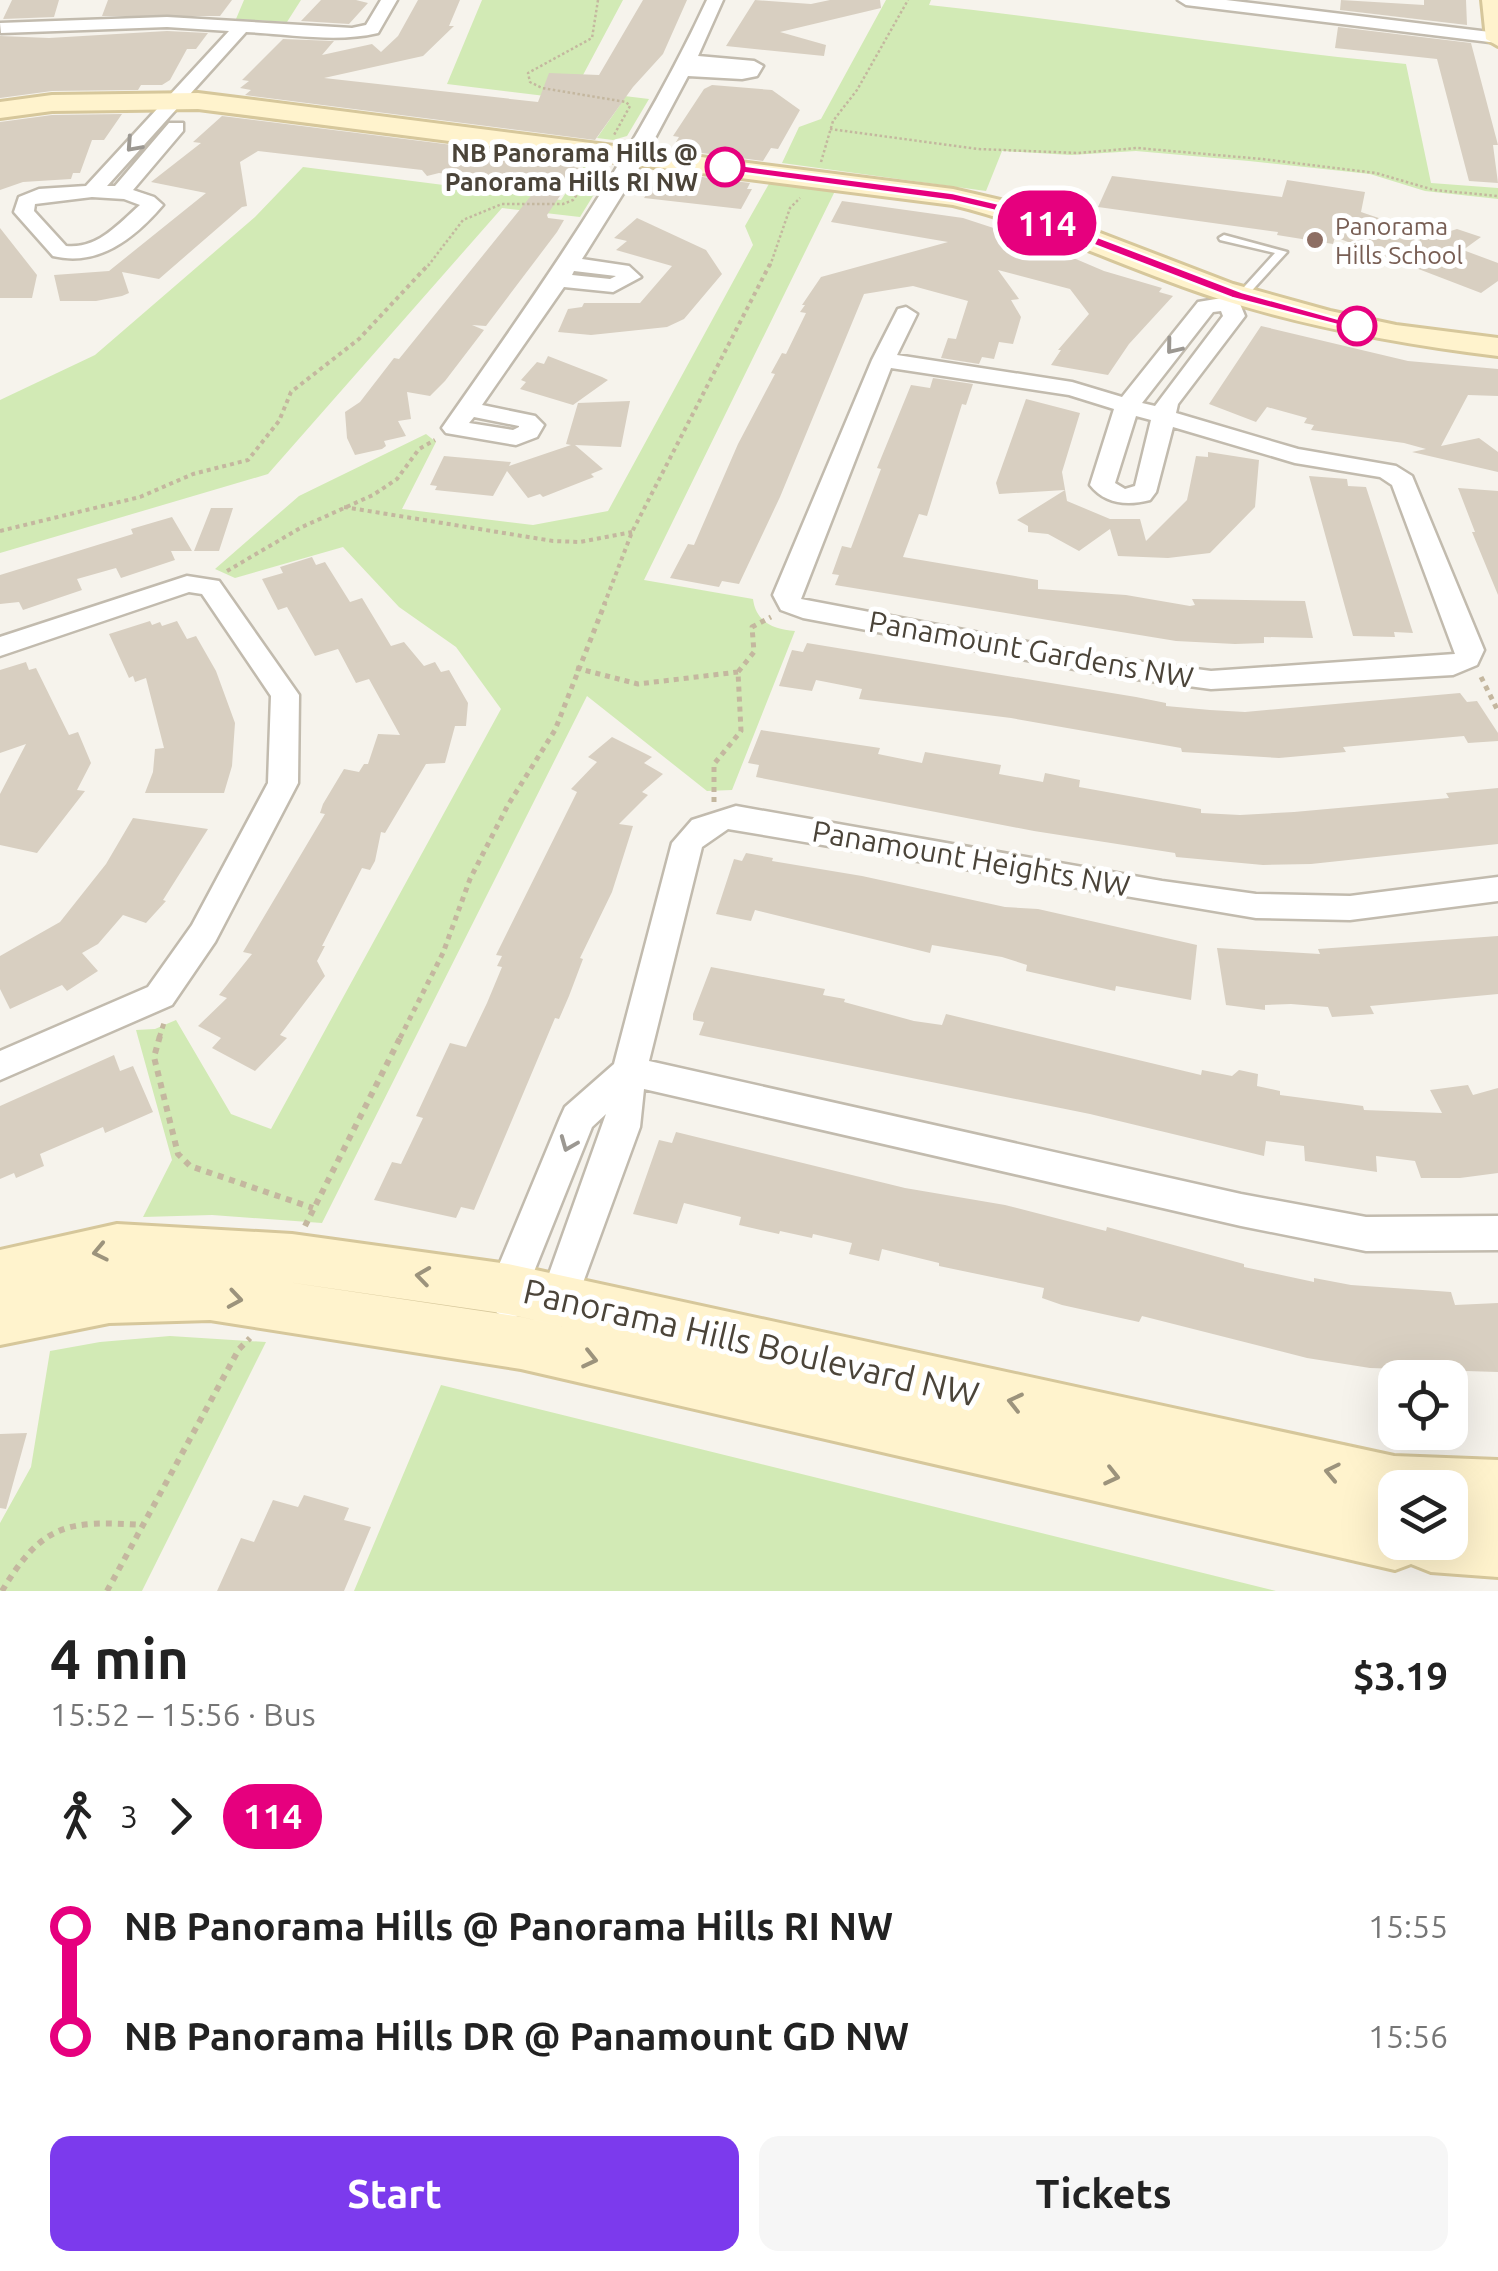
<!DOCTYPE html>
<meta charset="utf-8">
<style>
body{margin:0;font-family:Ubuntu,sans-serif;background:#f6f6f6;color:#222;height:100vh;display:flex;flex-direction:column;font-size:38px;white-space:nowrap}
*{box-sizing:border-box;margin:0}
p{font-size:32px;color:#767676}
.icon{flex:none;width:55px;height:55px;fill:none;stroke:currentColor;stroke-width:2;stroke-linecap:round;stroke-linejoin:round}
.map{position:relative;height:1591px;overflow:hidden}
.details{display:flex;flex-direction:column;background:#fff;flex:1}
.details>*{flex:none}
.badge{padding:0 20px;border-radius:32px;font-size:35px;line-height:65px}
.tools{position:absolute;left:1378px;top:1360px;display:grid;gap:20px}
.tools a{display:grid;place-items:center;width:90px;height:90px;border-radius:20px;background:#fff;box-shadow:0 10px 40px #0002;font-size:50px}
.map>.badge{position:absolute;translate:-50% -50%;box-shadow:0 0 0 5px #fff}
.legs{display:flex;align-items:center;gap:15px;height:110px;padding:0 50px;font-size:32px}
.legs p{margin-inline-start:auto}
.summary{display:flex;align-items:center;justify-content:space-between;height:170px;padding:0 50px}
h1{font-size:55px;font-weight:600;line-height:75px}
.cta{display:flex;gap:20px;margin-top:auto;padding:20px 50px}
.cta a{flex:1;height:115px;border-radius:20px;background:#7c3aed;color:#fff;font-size:40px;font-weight:600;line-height:115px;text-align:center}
.cta a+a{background:#f6f6f6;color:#222}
ul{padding:0 50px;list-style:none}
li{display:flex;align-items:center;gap:35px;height:110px;font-size:38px}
li i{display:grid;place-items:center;width:15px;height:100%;margin:0 12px;background:currentColor}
li i::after{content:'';width:25px;height:25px;margin:-12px;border:8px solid;border-radius:50%;background:#fff}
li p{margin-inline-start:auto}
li:first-child i{background:linear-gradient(#0000 50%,currentColor 0)}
li:last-child i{background:linear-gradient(currentColor 50%,#0000 0)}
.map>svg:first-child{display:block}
.green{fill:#d2eab5}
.building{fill:#d8cfc1}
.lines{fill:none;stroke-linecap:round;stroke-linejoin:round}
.lane-casing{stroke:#c2bbae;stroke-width:5}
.street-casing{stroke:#c2bbae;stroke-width:5}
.secondary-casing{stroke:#d6c79b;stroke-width:6}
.path-far3{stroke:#c4b79f;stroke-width:2.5;stroke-dasharray:2.5 2.5;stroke-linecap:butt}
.path-far2{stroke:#c4b79f;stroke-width:4;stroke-dasharray:4 4;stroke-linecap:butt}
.path-far1{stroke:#c4b79f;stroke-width:5;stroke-dasharray:5 5;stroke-linecap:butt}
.path{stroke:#c4b79f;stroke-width:6;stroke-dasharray:6 6;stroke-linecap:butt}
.lane{fill:#fff;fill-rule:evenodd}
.street{fill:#fff;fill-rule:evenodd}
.secondary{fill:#fff3cd;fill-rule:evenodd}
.oneway{stroke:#9c9892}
.oneway2{stroke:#9c937c}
.line-1{fill:#e6007e;stroke:#fff;stroke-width:2.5}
.stop-1-dot{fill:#fff;stroke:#e6007e;stroke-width:5}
.education-dot{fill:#8d6e63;stroke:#fff;stroke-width:4}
.labels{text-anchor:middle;stroke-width:10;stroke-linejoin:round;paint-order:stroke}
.far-stop-label{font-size:25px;font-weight:bold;fill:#4b4439;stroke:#fff;text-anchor:end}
.far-education-label{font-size:25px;fill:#785e54;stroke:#fff;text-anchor:start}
.street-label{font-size:30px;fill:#4b4439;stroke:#fff}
.near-street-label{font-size:35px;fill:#4b4439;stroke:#fff}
</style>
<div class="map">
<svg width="1498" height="1591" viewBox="0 0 1498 1591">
<rect width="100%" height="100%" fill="#f6f3ec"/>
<path class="green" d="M244,0H301L287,22L236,19Z
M482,0H623L575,90L649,99L627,136L613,140L597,138L620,105L447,84Z
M886,0H931L929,5C1089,22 1246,49 1406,64L1431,183L1498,188V199L1425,191L1370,174L1249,161L1136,151L1071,155L1002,151L986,191L782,163L799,127L821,119Z
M586,163L609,170L580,217L502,208L268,474L0,553V400L95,355L255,217L303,167L561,200Z
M770,182L835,191L644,580L753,599C756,622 773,629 795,631L732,790L707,791L587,696L322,1223L212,1215L143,1217L172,1160L136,1030L155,1029L176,1020L231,1114L271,1129L501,709L456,647L399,607L343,547L235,578L215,569L299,496L426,434L436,442L402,509L533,525L608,511L753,245L745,226Z
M170,1336L266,1342L142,1591H0V1523L31,1467L50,1351L100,1342Z
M441,1385L1276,1591H354Z"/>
<path class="building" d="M12,0H59L54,17L3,19Z
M108,0H232L220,16H102Z
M321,0H356L368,3L349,24L301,21Z
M418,0H460L449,26H454L423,56L324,78L538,102L549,73L599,75L643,0H687L663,54L633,87L595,140L245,95L251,90L240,88L249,81L242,80L283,39L334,41L322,55L372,44L381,52L398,36Z
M755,0L811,4L830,0H880L881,8L780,32L826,45L824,56L726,46Z
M1341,0L1424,5V0H1466L1467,25L1340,10Z
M1338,27L1471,43L1498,145H1493L1498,183L1469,181L1437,59L1335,48Z
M167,31L208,33L196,49H187L170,80L162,85H141L138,90L52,91L0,98V36L49,38Z
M712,85L772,90L800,110L778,149L771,148L763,161L679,150L684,143L676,142L679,137L673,136L704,89Z
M122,114L104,140H92L80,173H73L71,179L23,182L0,190V122L52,115Z
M222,116L579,161L574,167L579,168L547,215L548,218L564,220L557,232L486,326L472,325L484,330L445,381L430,396L407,392L411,419L398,421L406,436L384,441L386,446L382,449L355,455L347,438L345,412L360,402L394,358L399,359L539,186L439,173L427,176L422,170L258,151L240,162L247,206L242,207L159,279L122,272L129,293L122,296L96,301H60L54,275L109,271L206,193L151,182L201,143L193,142Z
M663,172L750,183L747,189H752L741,209L644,198Z
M1112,176L1282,197L1287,180L1365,192L1361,212L1414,230L1417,227L1438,235L1457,229L1481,237L1463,250L1498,263V281L1481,293L1335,237L1333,244L1277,235L1278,232L1098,207Z
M842,201L963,218L1036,242L1104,271L1162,288L1159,292L1173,296L1129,344L1108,375L1051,365L1061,350H1058L1089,314L1070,289L998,270L1019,299L1011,300L1021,317L1013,344L999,342L994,359L982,357L979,364L941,358L948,338L956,339L968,301L913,286L864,294L780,497L739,584L722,581L719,587L670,578L688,544L694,545L738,444L775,374L771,373L782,353L786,354L806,313L800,312L805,305H802L821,277L948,242L831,222Z
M637,218L706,250L722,274L684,319L667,327L591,335L558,332L568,309L582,307L584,303H640L672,266L616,250L627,241L614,238Z
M0,228L37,275L32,298H0Z
M1261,326L1408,361L1498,369V396L1468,395L1441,446L1479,438L1498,452V472L1412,452L1426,449L1404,443L1311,430L1314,425L1304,423L1307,418L1267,407L1256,422L1209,404Z
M548,356L602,377L608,380L573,405L520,389L526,382L521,380L537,362L544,364Z
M933,378L973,384L966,405L962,404L927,516L919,514L903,557L1038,580V589L1126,595L1190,606L1195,605L1192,599L1305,601L1313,638L1264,637V643L1235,644L1176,641L835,585L839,575L832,574L842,546L851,548L881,469L877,468L911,385L930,388Z
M1026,399L1080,413L1062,472L1067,501L1110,519H1140L1146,541L1187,500L1196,456L1208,457V452L1259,460L1255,507L1210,553L1168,558L1118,556L1110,529L1079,551L1048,534L1028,532V526L1017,520L1065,490L999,494L996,483Z
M630,401L621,447L575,445L603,469L591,474L594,477L543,497L540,494L528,498L507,471L493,496L435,490L437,486L430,485L444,456L511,462L509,466L571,445L566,444L578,403Z
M1309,476L1347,479L1348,486L1366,487L1413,633L1394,632L1395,637L1353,636Z
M1458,488L1498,491V595L1472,532H1475Z
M211,508H233L219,551H194Z
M172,517L192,551H171L175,560L121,578L116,568L77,579L82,590L23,610L19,602L0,604V575L133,534L131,529Z
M312,557L316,565L325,562L350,602L362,598L391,646L404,642L424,666L435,662L441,672L449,670L468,703L466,726H455L445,763L426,764L385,833L381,832L375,861L370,870L362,868L322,946H325L317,961L325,976L280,1035L287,1038L255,1071L212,1048L221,1038L198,1026L227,998L219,995L252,954L243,952L325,814L320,813L323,804L344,769L359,772L364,764H368L378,734L400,735L369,679L356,683L338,649L315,656L287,607L278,610L262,579L283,573L280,567Z
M150,621L152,625L160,622L162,626L177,621L187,639L196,636L216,671L235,723L232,766L224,793H145L153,772L155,749L164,748L146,678L135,682L133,676L129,678L109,634Z
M807,643L1136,697L1166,703V706L1210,710L1245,712L1460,693L1467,702L1477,701L1498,733V741L1468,743L1464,736L1343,747L1346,752L1279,758L1182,752L1181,748L1011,718L859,699L862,689L816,680L812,691L779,686L792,650L803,652Z
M26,662L29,670L36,668L69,735L78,732L91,763L77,790L85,791L37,853L0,845V794L26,744L0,753V670Z
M761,730L880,748L878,754L922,763L925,752L1001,765L999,774L1043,782L1045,773L1080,780L1079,787L1201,809V813L1240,815L1294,812L1449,798L1446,793L1498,788V844L1311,864L1263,865L1176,857L1175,853L1034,831L756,777L759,765L748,763Z
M612,737L652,757L644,763L663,774L642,792L648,795L619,824L633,826L612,892L580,958L583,959L569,996L559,1019L555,1018L474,1210L461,1207L456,1218L374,1200L392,1162L401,1164L423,1118L416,1116L450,1043L466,1047L487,1003L502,967L497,966L502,956L496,955L577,792L571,789L597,762L588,757Z
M133,818L208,829L163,900L166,901L146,923L123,915L98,944L82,953L98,971L67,991L62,985L10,1009L0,989V956L60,922L106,864Z
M746,853L773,858L772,861L862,876L1005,907L1038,909L1197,945L1191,1000L1116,986L1115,991L1026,971L1027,965L1002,957L932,945L930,953L755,910L751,921L716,914L734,859L742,861Z
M1498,936V994L1370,1006L1374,1014L1332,1017L1328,1007L1291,1004L1265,1005V1010L1226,1005L1217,948L1320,954L1318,949Z
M711,967L825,989L823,995L845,999L844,1002L914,1021L942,1025L946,1014L1201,1075L1202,1070L1232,1076L1239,1070L1258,1074L1257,1086L1280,1091V1095L1363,1106L1364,1110L1442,1113L1430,1090L1468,1085L1473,1095L1498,1088V1173L1460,1178H1421L1415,1161L1376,1156L1377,1172L1305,1161L1304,1146L1266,1141L1264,1156L1090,1114L699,1035L704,1022L693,1020V1014Z
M114,1055L120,1071L133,1066L153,1112L105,1133L103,1127L40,1154L44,1166L16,1178L14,1173L0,1179V1106Z
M676,1132L905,1188L1005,1205L1106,1231L1107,1227L1244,1264V1267L1314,1282V1278L1351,1285L1451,1292L1455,1305L1498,1303V1372L1370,1368L1307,1358L1142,1316L1139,1322L1062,1305L1042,1298L1044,1288L939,1266V1263L882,1249L879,1261L849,1254L852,1243L813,1234L812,1238L780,1231L779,1234L739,1225L741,1217L684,1203L677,1224L633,1214L659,1140L672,1143Z
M27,1433L6,1509L0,1508V1434Z
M304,1495L349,1508L344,1520L371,1527L344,1591H217L241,1538L254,1542L273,1500L298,1507Z"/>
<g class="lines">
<g class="lane-casing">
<path id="lane" d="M1224,235L1287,252L1245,298L1236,296L1275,253L1220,240L1219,238Z"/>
</g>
<g class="street-casing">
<path id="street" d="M381,0H397L378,33C336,43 289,34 246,32L107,186H115L169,123H183V131L133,190L154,197L163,205C134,239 98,267 53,256L14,212L19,197L39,189L86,186L229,31L167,27L1,33L0,23L167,17L352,28L366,25ZM92,197L124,199L140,205C117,225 98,249 66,246L34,211L35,204Z
M707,0H723L698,56L754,61L763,66L757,76L742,79L688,76L639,168L582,259L629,266L641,277L613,292L564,287L482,405L535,416L544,425L537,437L516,445L446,433L442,428C539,289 635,155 707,0ZM574,271L616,276L610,279L572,275ZM474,417L519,426V427L513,430L469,423Z
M1178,0H1226L1498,33V43L1186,5Z
M1237,289L1248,295L1240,304L1245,316L1178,404L1176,413L1298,449L1396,466L1412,476L1484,650L1477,665L1453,675L1211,689L1106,675L803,618L781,610L773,595L872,360L898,309L906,307L917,314L897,355L1072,382L1122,397L1198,302L1222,298ZM1221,311L1223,316L1155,406L1142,403L1213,312ZM891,368L1069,395L1114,409L1090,485C1105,504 1127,506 1150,500L1156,492L1173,427L1295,463L1380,477L1392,485L1455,654L1211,671L1106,657L801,599ZM1136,416L1151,420L1135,486L1125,489L1115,483Z
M187,576L219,581L299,695L298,783L215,942L172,1005L0,1080V1051L148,987L192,925L268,783L271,696L202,594L189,592L0,656V637Z
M736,806L1162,881L1256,894L1350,896L1498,877V901L1350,920L1256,918L728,829L702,847L649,1061L1241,1194L1366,1217L1498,1216V1250L1366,1251L1241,1226L644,1089L640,1127L573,1310L563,1323L549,1328L535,1323L530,1310L544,1288L606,1114L592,1127L527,1289L530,1301L525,1313L511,1319L497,1313L489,1289L560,1118L565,1107L614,1064L672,843L692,820Z"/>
</g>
<g class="secondary-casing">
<path id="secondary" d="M1482,0H1498V46L1486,39Z
M198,93L953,189L1035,208L1233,284L1330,311L1396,325L1498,338V356C1401,344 1307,327 1213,297C1125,268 1043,227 953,205L198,109L52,111L0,118V102L52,95Z
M117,1224L292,1234L508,1264L1394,1456L1498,1460V1577L1431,1572L1411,1564L1395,1570L521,1369L210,1320L109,1323L0,1345V1250ZM287,1282L508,1314L592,1333L521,1317ZM1395,1488H1450V1542H1395Z"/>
</g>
<path class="path-far3" d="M598,0L592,38L528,73L530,82L542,88L626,102L630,106L614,135
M830,129L978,149L1078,153L1137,148L1262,159L1376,173L1434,190L1498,196
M821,162L833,121L857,90L908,0
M428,266L463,220L502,204H563L573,200L593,173
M770,266L790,208L800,198"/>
<path class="path-far2" d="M344,507L553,541L580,542L632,532
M0,531L140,497L193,474L248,460L279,421L291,392L359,339L429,264
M227,571L302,527L373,495L397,479L419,449L435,440
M604,605L632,532L770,264"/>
<path class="path-far1" d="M576,668L638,684L738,672
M1481,677L1498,711
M714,802V764L741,731L738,672L754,652L752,627L771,617
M159,1038L164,1023
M400,1038L443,953L470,879L508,805L555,730L605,603"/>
<path class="path" d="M160,1036L154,1057L178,1154L190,1166L313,1208
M305,1226L401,1036
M2,1591C42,1524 67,1520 142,1525
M107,1591L239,1349L250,1338"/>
<use href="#lane" class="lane"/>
<use href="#street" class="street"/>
<use href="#secondary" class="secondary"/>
</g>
<defs><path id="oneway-chevron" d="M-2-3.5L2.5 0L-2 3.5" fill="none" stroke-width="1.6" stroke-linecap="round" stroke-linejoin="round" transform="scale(2.5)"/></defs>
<g class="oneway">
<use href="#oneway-chevron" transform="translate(133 145) rotate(132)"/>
<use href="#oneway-chevron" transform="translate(1173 347) rotate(129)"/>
<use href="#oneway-chevron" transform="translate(568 1144) rotate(112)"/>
</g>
<g class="oneway2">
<use href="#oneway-chevron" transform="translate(100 1252) rotate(168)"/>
<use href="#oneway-chevron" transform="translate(423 1276) rotate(-172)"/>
<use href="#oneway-chevron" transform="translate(235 1299) rotate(9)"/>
<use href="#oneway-chevron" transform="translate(590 1359) rotate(13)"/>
<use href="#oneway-chevron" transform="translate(1015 1402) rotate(-167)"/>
<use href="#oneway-chevron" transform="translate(1332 1472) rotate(-168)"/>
<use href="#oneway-chevron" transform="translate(1112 1476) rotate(13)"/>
</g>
<path class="line-1" d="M725,163L953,193L1030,211L1242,292L1364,326L1357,330L1232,298L1021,217L953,201L721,170V164Z"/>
<g class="stop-1-dot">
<circle cx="725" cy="167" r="18"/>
<circle cx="1357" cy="326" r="18"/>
</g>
<circle class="education-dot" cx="1315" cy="240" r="10"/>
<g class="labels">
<g class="far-stop-label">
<text x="698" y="162">NB Panorama Hills @<tspan x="698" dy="29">Panorama Hills RI NW</tspan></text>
</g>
<g class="far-education-label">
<text x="1335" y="235">Panorama<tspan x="1335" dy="29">Hills School</tspan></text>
</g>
<g class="street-label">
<text transform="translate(1031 650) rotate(10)" y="10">Panamount Gardens NW</text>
<text transform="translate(971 859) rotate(10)" y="10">Panamount Heights NW</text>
</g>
<g class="near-street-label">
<text transform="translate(751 1343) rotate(13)" y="12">Panorama Hills Boulevard NW</text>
</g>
</g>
</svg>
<div class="tools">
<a><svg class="icon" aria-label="locate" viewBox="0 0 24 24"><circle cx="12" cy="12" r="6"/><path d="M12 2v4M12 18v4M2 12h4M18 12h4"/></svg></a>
<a><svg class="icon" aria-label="layers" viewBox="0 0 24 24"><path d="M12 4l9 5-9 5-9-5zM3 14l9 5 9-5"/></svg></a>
</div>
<b class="badge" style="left:1047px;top:223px;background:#e6007e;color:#fff">114</b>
</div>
<section class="details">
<div class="summary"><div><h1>4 min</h1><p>15:52 – 15:56 · Bus</p></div><b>$3.19</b></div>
<div class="legs"><svg class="icon" aria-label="walk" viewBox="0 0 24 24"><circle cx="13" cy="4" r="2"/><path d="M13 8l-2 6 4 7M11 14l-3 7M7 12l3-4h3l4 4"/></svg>3<svg class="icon" aria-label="forward" viewBox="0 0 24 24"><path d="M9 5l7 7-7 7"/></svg><b class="badge" style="background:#e6007e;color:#fff">114</b></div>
<ul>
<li><i style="color:#e6007e"></i><b>NB Panorama Hills @ Panorama Hills RI NW</b><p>15:55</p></li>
<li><i style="color:#e6007e"></i><b>NB Panorama Hills DR @ Panamount GD NW</b><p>15:56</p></li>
</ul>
<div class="cta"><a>Start</a><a>Tickets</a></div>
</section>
